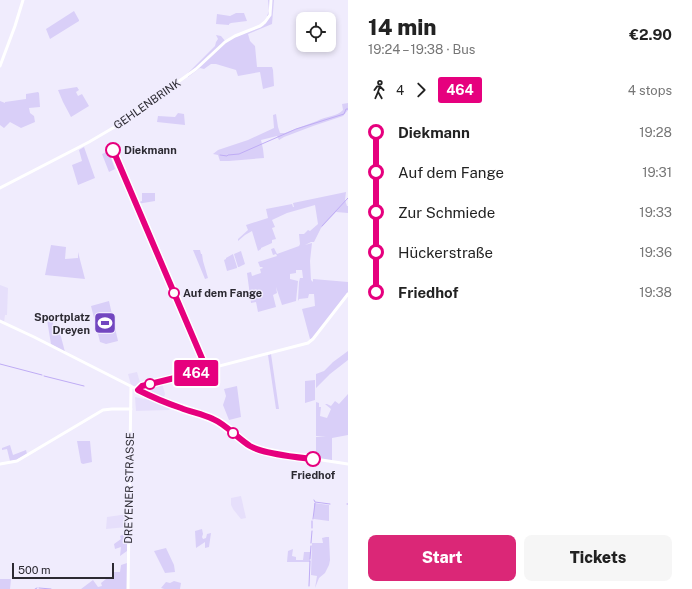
<!DOCTYPE html>
<meta charset="utf-8">
<style>
body{margin:0;font-family:"Public Sans",sans-serif;background:#f6f6f6;color:#222;height:100vh;display:flex;flex-direction:column;font-size:15px;white-space:nowrap}
*{box-sizing:border-box;margin:0}
p{font-size:13px;color:#767676}
.icon{flex:none;width:22px;height:22px;fill:none;stroke:currentColor;stroke-width:2;stroke-linecap:round;stroke-linejoin:round}
.map{position:relative;flex:1;overflow:hidden}
.details{display:flex;flex-direction:column;background:#fff;width:344px}
.details>*{flex:none}
.badge{padding:0 8px;border-radius:3px;font-size:14px;line-height:26px}
.tools{position:absolute;left:296px;top:12px;display:grid;gap:8px}
.tools a{display:grid;place-items:center;width:40px;height:40px;border-radius:8px;background:#fff;box-shadow:0 2px 6px #0003;font-size:20px}
.scale{position:absolute;left:12px;bottom:10px;width:102px;box-sizing:border-box;padding-left:4px;border:2px solid #2c2a32;border-top:0;font-size:11px;line-height:14px;white-space:nowrap;color:#2c2a32;-webkit-text-stroke:3px #f0ecfd;paint-order:stroke}
.map>.badge{position:absolute;translate:-50% -50%;box-shadow:0 0 0 2px #fff}
.legs{display:flex;align-items:center;gap:6px;height:44px;padding:0 20px;font-size:13px}
.legs p{margin-inline-start:auto}
.overview{display:flex;align-items:center;justify-content:space-between;height:68px;padding:0 20px}
h1{font-size:22px;font-weight:800;line-height:30px}
.cta{display:flex;gap:8px;margin-top:auto;padding:8px 20px}
.cta a{flex:1;height:46px;border-radius:8px;background:#db2777;color:#fff;font-size:16px;font-weight:800;line-height:46px;text-align:center}
.cta a+a{background:#f6f6f6;color:#222}
ul{padding:0 20px;list-style:none}
li{display:flex;align-items:center;gap:14px;height:40px;font-size:15px}
li i{display:grid;place-items:center;width:6px;height:100%;margin:0 5px;background:currentColor}
li i::after{content:'';width:10px;height:10px;margin:-5px;border:3px solid;border-radius:50%;background:#fff}
li p{margin-inline-start:auto}
li:first-child i{background:linear-gradient(#0000 50%,currentColor 0)}
li:last-child i{background:linear-gradient(currentColor 50%,#0000 0)}
main{display:flex;flex:1;min-height:0}
.map>svg:first-child{display:block}
.built{fill:#e6dffb}
.green{fill:#d9cff8}
.lines{fill:none;stroke-linecap:round;stroke-linejoin:round}
.stream{stroke:#bfacf5;stroke-width:1}
.secondary{stroke:#fff;stroke-width:3}
.line-1-casing{stroke:#fff;stroke-width:9}
.line-1{stroke:#e6007e;stroke-width:6}
.stop-1-dot{fill:#fff;stroke:#e6007e;stroke-width:2}
.labels{text-anchor:middle;stroke-width:3;stroke-linejoin:round;paint-order:stroke}
.street-label{font-size:11px;fill:#2c2a32;stroke:#f0ecfd}
.stop-label{font-size:11px;font-weight:bold;fill:#2c2a32;stroke:#f0ecfd;text-anchor:start}
.poi-label{font-size:11px;font-weight:bold;fill:#2c2a32;stroke:#f0ecfd;text-anchor:end}
</style>
<main>
<div class="map">
<svg width="348" height="589" viewBox="0 0 348 589">
<rect width="100%" height="100%" fill="#f0ecfd"/>
<path class="built" d="M0,285L8,288L7,315H5L4,323L0,321Z
M137,372L141,386L135,387L131,385L128,374Z
M162,383L165,394L163,400L150,394L152,391L150,390L152,387L153,386V385Z
M146,395L162,403L171,407L169,410L136,411L135,397L144,399Z
M241,496L246,518L241,519L233,509L231,505V498Z
M128,514L127,527L106,529L107,517Z"/>
<path class="green" d="M268,0H274L272,24L248,34L250,41L255,46L257,67H272L273,70L274,86L263,89L260,72L238,76L236,70L216,64H211L204,69L200,68L188,77V73L215,46L216,42L218,39L216,35L221,36L226,42L235,37L263,26L270,16H267L269,11Z
M74,11L79,20V21L50,39L46,29Z
M236,13H244L247,21L231,23L229,24V25L216,24L217,14L230,16Z
M77,87L79,90L76,92L78,96L82,94L89,106L71,117L63,102L58,90Z
M38,92L39,93L40,107L29,108L30,113L34,116L35,122L21,128L10,122L4,128L0,125V101L5,103V102L26,99V94Z
M348,103V110L343,116L313,126L284,137L279,140L277,136L261,140L263,149L264,158L229,161H220L218,155L213,154L218,150L248,140L274,128L273,115L276,114L278,127L280,133H285L317,121C325,116 337,117 343,110L342,104Z
M178,113L184,114L185,125L157,122L158,116L175,117Z
M84,147L95,178L78,185L72,165L82,161L79,150Z
M112,150L115,157L111,158L115,169L109,172L102,154Z
M346,192L345,200L347,206H348V213L336,212L321,228L314,242H311L305,245L312,243L310,261L311,280L313,282V279L348,282V292L312,340L310,339L302,309L315,306L314,294H309L308,298L299,299L298,301V300L299,282L300,278H303L302,270H296V273L290,274V279L298,281L296,301L282,305L276,287L277,293L273,295L276,307L258,312L256,302L251,303L247,273L251,272L252,276L261,273L260,269L263,268L262,267H260L258,262L277,256L276,254L273,255L271,249L274,248L277,254L299,246L300,244L299,234H304L308,230L310,231L318,224L315,205L287,213L272,220L275,227L272,228L276,239L272,240V243L261,248V249L258,251L252,231L245,235L238,241V239L248,230L246,225L268,218L266,209L292,204L293,207H294L293,203Z
M142,193H155V201L137,204V203L142,201Z
M51,245L66,247L65,259C70,259 73,258 78,258V252L85,279L45,275Z
M193,250H200L201,254H202L203,261L208,278L205,279Z
M241,251L245,264L239,267H238L234,254Z
M233,254L237,267V268L227,271L224,260L226,259V258Z
M109,301L118,341L106,344L100,342L91,306Z
M47,320L53,322L52,333H60L65,352L51,344Z
M348,351V360L330,374L316,388V374L324,371L333,362Z
M271,354L279,409H276L268,355Z
M315,380V400L305,403V381Z
M237,386L241,417L229,420L223,405L226,396L224,389Z
M348,394V435L332,438V461L319,459L316,456V437H326L316,436V402L319,403V407H321L320,416L327,418L331,409L325,404H327L331,406L335,401L339,404Z
M77,441H90L92,462L83,464L81,463Z
M10,445L13,455L26,450L27,454L16,460L10,461L7,449L2,450V448Z
M314,503L329,505V521L314,519Z
M202,529L203,534L202,537L203,539L206,538L207,534L211,533L209,547L205,548V542L196,548L195,531Z
M124,534H127V551L120,556L121,547L115,549L114,544L121,539L120,536Z
M326,537H329L330,560L329,565L325,573L319,578L315,588L317,576L311,575L312,543H323L322,538Z
M166,548L174,565L175,572L165,573L154,551Z
M293,549L292,556L296,557V560H303L304,552H310V562H287L288,551Z
M127,563V589H81L93,580L98,587L102,586L101,583L106,579L112,578V572H120L121,565Z
M0,579H11L10,589H0Z
M174,581L181,583L180,589H164L161,588L166,582L170,583Z"/>
<g class="lines">
<path class="stream" d="M220,155L227,156L228,155L239,154L296,129L344,114L346,109H348
M322,226L348,198
M0,364L42,375
M44,376L84,386
M314,500L315,502L330,504
M347,504H348
M313,519L315,503
M312,528V521
M311,543L312,531
M310,559L311,546
M309,586L310,561
M39,588L51,589
M35,589L37,588"/>
<path class="secondary" d="M0,66L15,26L23,0
M0,188L89,142L118,125L196,69L225,42L235,36L260,26L265,22L270,15L271,0
M0,321L34,337L160,401L211,418L222,424L246,443L257,449L276,453L348,464
M138,390L142,386L308,343L313,339L348,294
M0,464L17,461L103,410L112,409H131
M128,589L131,386"/>
</g>
<g class="lines">
<g class="line-1-casing">
<path id="line-1" d="M113,150L207,370L142,386L138,390C152,397 166,403 181,408C191,412 203,414 213,419C227,425 237,438 250,446C264,454 296,457 313,459"/>
</g>
<use href="#line-1" class="line-1"/>
</g>
<defs>
<g id="stadium-square" transform="scale(1.15)"><rect x="-9" y="-9" width="18" height="18" rx="4" fill="#7347c0" stroke="#f0ecfd"/><path d="M0-5a6.5 5 0 1 0 0 10a6.5 5 0 1 0 0-10ZM-3.5-1.8h7v3.6h-7Z" fill="#fff"/></g>
</defs>
<g fill-rule="evenodd">
<use href="#stadium-square" x="105" y="323"/>
</g>
<g class="stop-1-dot">
<circle cx="113" cy="150" r="7"/>
<circle cx="174" cy="293" r="5"/>
<circle cx="150" cy="384" r="5"/>
<circle cx="233" cy="433" r="5"/>
<circle cx="313" cy="459" r="7"/>
</g>
<g class="labels">
<g class="street-label">
<text transform="translate(147 104) rotate(-35)" y="4">GEHLENBRINK</text>
<text transform="translate(129 488) rotate(-89)" y="4">DREYENER STRASSE</text>
</g>
<g class="stop-label">
<text x="124" y="154">Diekmann</text>
<text x="183" y="297">Auf dem Fange</text>
<text x="313" y="479" text-anchor="middle">Friedhof</text>
</g>
<g class="poi-label">
<text x="90" y="321">Sportplatz<tspan x="90" dy="13">Dreyen</tspan></text>
</g>
</g>
</svg>
<div class="tools">
<a><svg class="icon" aria-label="locate" viewBox="0 0 24 24"><circle cx="12" cy="12" r="6"/><path d="M12 2v4M12 18v4M2 12h4M18 12h4"/></svg></a>
</div>
<div class="scale">500 m</div>
<b class="badge" style="left:196px;top:373px;background:#e6007e;color:#fff">464</b>
</div>
<section class="details">
<div class="overview"><div><h1>14 min</h1><p>19:24 – 19:38 · Bus</p></div><b>€2.90</b></div>
<div class="legs"><svg class="icon" aria-label="walk" viewBox="0 0 24 24"><circle cx="13" cy="4" r="2"/><path d="M13 8l-2 6 4 7M11 14l-3 7M7 12l3-4h3l4 4"/></svg>4<svg class="icon" aria-label="forward" viewBox="0 0 24 24"><path d="M9 5l7 7-7 7"/></svg><b class="badge" style="background:#e6007e;color:#fff">464</b><p>4 stops</p></div>
<ul>
<li><i style="color:#e6007e"></i><b>Diekmann</b><p>19:28</p></li>
<li><i style="color:#e6007e"></i><span>Auf dem Fange</span><p>19:31</p></li>
<li><i style="color:#e6007e"></i><span>Zur Schmiede</span><p>19:33</p></li>
<li><i style="color:#e6007e"></i><span>Hückerstraße</span><p>19:36</p></li>
<li><i style="color:#e6007e"></i><b>Friedhof</b><p>19:38</p></li>
</ul>
<div class="cta"><a>Start</a><a>Tickets</a></div>
</section>
</main>
